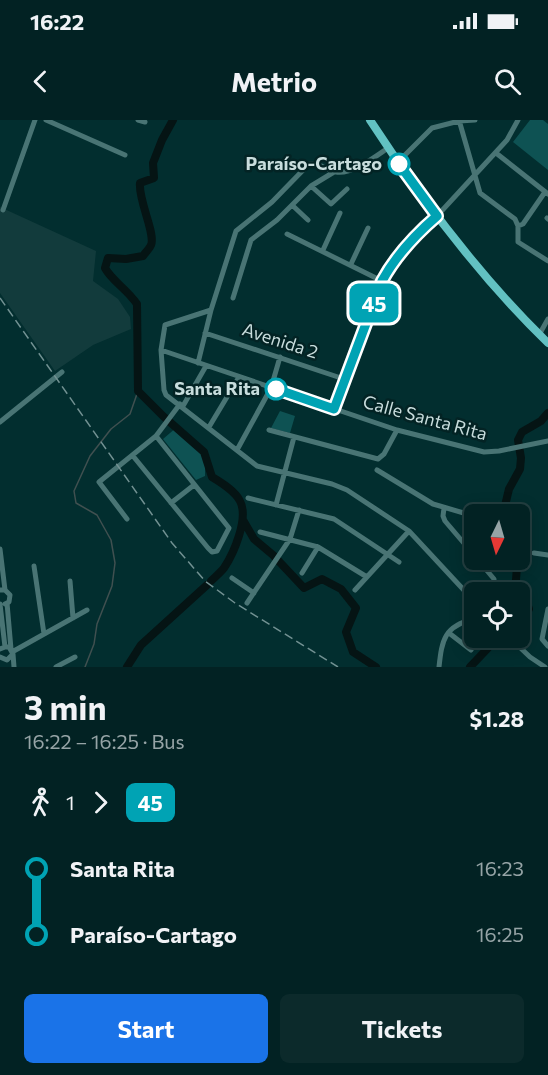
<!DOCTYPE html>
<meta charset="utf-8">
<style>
body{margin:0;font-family:Commissioner,sans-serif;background:#0c2a2b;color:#f1f3f6;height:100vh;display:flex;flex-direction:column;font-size:22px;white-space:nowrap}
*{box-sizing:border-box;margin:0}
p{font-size:20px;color:#96a4a6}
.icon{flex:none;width:33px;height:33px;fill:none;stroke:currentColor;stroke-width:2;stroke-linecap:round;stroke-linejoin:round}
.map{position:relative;height:547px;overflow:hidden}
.details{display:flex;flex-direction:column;background:#022223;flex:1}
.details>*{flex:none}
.badge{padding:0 12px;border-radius:9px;font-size:21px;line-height:39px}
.needle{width:39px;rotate:185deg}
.tools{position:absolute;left:464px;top:384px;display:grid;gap:12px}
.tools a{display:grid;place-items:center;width:66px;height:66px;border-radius:9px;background:#022223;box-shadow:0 3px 15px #0003,0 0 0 2px #233f41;font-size:30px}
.map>.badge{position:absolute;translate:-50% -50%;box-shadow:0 0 0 3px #fff}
.legs{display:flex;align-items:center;gap:9px;height:66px;padding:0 24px;font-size:20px}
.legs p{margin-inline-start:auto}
.summary{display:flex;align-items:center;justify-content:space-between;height:102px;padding:0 24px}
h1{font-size:33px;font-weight:700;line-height:45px}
.button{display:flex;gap:12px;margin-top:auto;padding:12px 24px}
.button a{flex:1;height:69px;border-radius:9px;background:#1a73e8;color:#fff;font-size:24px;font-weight:700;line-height:69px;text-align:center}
.button a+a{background:#0c2a2b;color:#f1f3f6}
ul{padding:0 24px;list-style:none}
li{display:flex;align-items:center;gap:21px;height:66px;font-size:22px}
li i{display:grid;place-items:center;width:9px;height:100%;margin:0 8px;background:currentColor}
li i::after{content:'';width:15px;height:15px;margin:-8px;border:4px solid;border-radius:50%;background:#022223}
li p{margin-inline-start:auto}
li:first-child i{background:linear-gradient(#0000 50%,currentColor 0)}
li:last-child i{background:linear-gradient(currentColor 50%,#0000 0)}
.status{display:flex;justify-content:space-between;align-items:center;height:42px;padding:0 30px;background:#022223;direction:ltr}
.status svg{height:16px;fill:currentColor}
header{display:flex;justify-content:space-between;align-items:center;height:78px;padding:0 24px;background:#022223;font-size:27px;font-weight:700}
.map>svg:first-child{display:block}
.built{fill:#123b3c}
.green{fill:#0e5253}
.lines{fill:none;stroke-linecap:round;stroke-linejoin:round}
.stream{stroke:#405050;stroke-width:1.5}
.river{stroke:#051414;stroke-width:8}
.minor{stroke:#497474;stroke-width:5}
.primary{stroke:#62c1c2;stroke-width:8}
.rail{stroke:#729192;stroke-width:1.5;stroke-dasharray:9 4.5;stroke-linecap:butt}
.line-1-casing{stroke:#fff;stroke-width:14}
.line-1{stroke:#00a3b4;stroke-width:9}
.stop-1-dot{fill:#fff;stroke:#00a3b4;stroke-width:3}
.labels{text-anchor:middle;stroke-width:5;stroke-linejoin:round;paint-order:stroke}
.stop-label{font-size:18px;font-weight:bold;fill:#c8dddd;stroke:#032324;text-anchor:end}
.street-label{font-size:18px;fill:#c8dddd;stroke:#032324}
</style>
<div class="status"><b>16:22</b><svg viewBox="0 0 49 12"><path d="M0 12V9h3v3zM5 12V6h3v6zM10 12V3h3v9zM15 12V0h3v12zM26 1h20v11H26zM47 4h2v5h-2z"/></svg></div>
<header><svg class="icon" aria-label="back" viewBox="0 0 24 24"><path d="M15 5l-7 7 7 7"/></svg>Metrio<svg class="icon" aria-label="search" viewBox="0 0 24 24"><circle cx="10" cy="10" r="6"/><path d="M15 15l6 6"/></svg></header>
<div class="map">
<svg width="548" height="547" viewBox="0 0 548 547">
<rect width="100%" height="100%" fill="#022e2f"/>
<path class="built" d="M0,87L96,131L93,161L118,179L130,197L131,209L93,225L55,251L0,173Z"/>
<path class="green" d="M530,0H543L548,4V50L513,22Z
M280,291L295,296L290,313L271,308Z
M177,307L205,330V356L196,360L163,319Z"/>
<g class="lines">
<path class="stream" d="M85,547L94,524L97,504L112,466L115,443L111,420L97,395L76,383L74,371L90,336L111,309L130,294L138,271"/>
<path class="river" d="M173,0L162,20L153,43L154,58L140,63C138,80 156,114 151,125C150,128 145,133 143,136L126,139L108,138L105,148C112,161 127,169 137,184L138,271L163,296L204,332L212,357C222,363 235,371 240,381C249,398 234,433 224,448C220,453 215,457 211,461
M503,394L509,369L520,349L521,338L518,320L522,312L541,301L548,293
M243,400L254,419L273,435L304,468L322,459L341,469L356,488L346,512L353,532L376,547
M514,440L517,447L515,472
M519,478L527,483L529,489L522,497L519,498
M127,547L141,525L207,465
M470,547L488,528L494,518"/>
<path class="minor" d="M46,0L125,35
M138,0L145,2
M459,0L480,73L515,99L518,106V122L548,141
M388,28C376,36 352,55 336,52C326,51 321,42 309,44L272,82L236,111L211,190L165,205L161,230L164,270L166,275L257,346L332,364L347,370L409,411L474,481
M496,33L548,74
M398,42L432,8L459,1L475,0
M311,66L331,84L347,69
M292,85L308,100
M3,90L35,0
M547,98L548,99
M518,106L523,104L545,72
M287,114L382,161
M323,130L340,93
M351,144L368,108
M233,178L251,120L277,100L311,66L334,52
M205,213L344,259
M539,215L548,199
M161,230L397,310L484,332L499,331L548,321
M198,243L211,190
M183,286L206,246
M334,289L382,161L392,144L415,115L437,96L507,20L518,0
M0,302L62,252
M209,307L239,257
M269,310L378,339L384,334L397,310
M237,330L271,268L280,237
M133,336L208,428L212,432L217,431L229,408L156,316
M377,350L433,384L474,396
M248,378L334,399L399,442
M171,383L194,365
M276,385L294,317
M444,388L443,396L445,401L474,435
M127,399L99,362L156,316L180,284
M260,412L318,427L367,457
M0,429L5,470
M534,433L548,435
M478,440L494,459V472
M34,446L44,514
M302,453L318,427
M232,458L254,473
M70,461L73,498
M0,470H5L10,475L9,482L5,484
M355,470L409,411
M7,483L11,529
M247,483L290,419L299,390
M0,484L5,527
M548,489L542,519L548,526
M449,513L471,530
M510,518L530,537L545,547
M0,529L5,527H9L13,534L7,540L0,537
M12,532L87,490
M13,534L14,547
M56,547L75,537
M439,547C442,520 444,506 474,499"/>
<path class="primary" d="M370,0C422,80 479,156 548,223"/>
<path class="rail" d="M0,178L172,423L205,461L235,483L338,547"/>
</g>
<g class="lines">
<g class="line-1-casing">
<path id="line-1" d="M276,269L334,289L382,161C396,135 415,115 437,96L399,44"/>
</g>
<use href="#line-1" class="line-1"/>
</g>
<g class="stop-1-dot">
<circle cx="399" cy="44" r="10"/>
<circle cx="276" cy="269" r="10"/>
</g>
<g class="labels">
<g class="stop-label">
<text x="382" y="50">Paraíso-Cartago</text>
<text x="260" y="275">Santa Rita</text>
</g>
<g class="street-label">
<text transform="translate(280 221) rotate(18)" y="6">Avenida 2</text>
<text transform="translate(425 298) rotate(15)" y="6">Calle Santa Rita</text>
</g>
</g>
</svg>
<div class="tools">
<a><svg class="needle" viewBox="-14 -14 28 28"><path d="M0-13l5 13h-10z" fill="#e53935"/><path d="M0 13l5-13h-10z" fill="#96a4a6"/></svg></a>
<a><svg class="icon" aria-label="locate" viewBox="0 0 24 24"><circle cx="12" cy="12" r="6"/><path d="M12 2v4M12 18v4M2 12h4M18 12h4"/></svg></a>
</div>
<b class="badge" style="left:374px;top:183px;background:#00a3b4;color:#fff">45</b>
</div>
<section class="details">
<div class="summary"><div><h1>3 min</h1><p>16:22 – 16:25 · Bus</p></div><b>$1.28</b></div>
<div class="legs"><svg class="icon" aria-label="walk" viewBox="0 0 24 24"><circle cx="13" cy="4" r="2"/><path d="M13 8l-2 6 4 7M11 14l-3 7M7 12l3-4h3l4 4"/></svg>1<svg class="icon" aria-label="forward" viewBox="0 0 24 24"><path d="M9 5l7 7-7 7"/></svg><b class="badge" style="background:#00a3b4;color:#fff">45</b></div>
<ul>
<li><i style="color:#00a3b4"></i><b>Santa Rita</b><p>16:23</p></li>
<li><i style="color:#00a3b4"></i><b>Paraíso-Cartago</b><p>16:25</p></li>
</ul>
<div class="button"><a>Start</a><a>Tickets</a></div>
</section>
